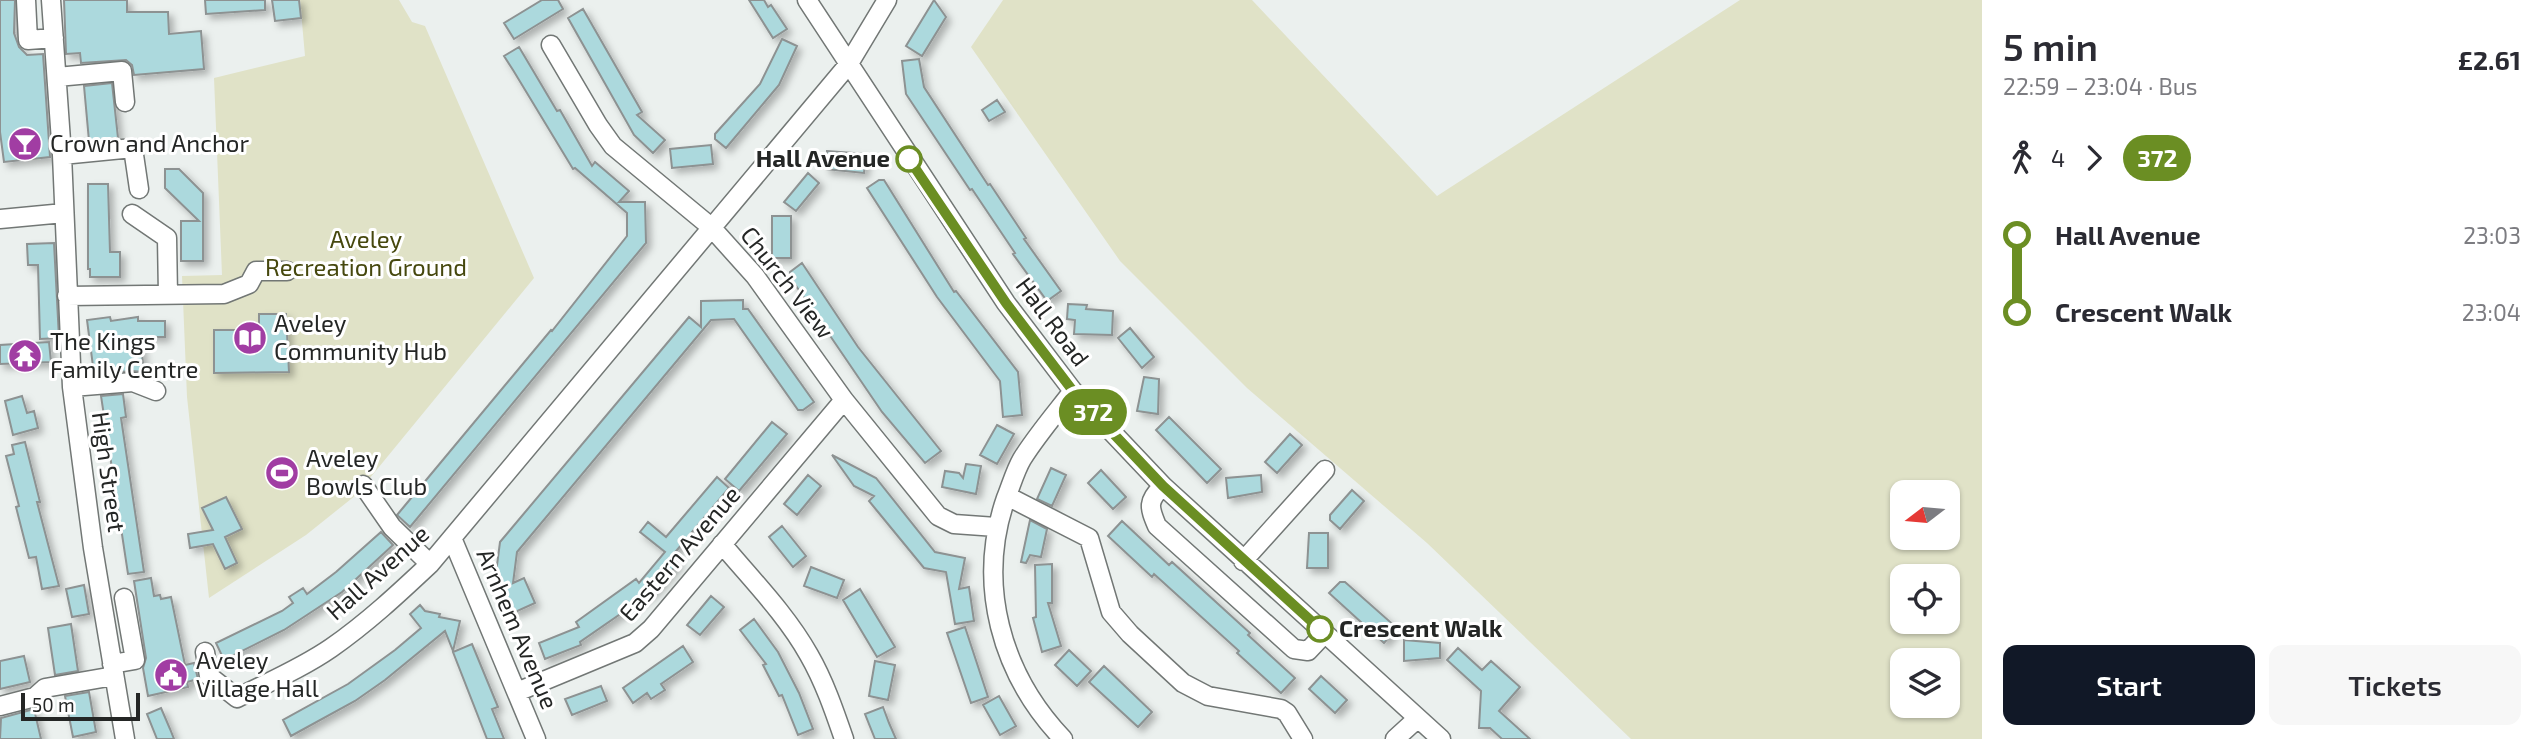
<!DOCTYPE html>
<meta charset="utf-8">
<style>
body{margin:0;font-family:"Exo 2",sans-serif;background:#f7f7f7;color:#2b2b33;height:100vh;display:flex;flex-direction:column;font-size:26px;white-space:nowrap}
*{box-sizing:border-box;margin:0}
p{font-size:23px;color:#7c7c81}
.icon{flex:none;width:38px;height:38px;fill:none;stroke:currentColor;stroke-width:2;stroke-linecap:round;stroke-linejoin:round}
.map{position:relative;flex:1;overflow:hidden}
.sheet{display:flex;flex-direction:column;background:#fff;width:560px}
.sheet>*{flex:none}
.badge{padding:0 14px;border-radius:23px;font-size:24px;line-height:46px}
.needle{width:46px;rotate:254deg}
.controls{position:absolute;left:1890px;top:480px;display:grid;gap:14px}
.controls a{display:grid;place-items:center;width:70px;height:70px;border-radius:14px;background:#fff;box-shadow:0 2px 5px #0004;font-size:35px}
.scale{position:absolute;left:21px;bottom:18px;width:119px;box-sizing:border-box;padding-left:7px;border:4px solid #242625;border-top:0;font-size:19px;line-height:24px;white-space:nowrap;color:#242625;-webkit-text-stroke:5px #fff;paint-order:stroke}
.map>.badge{position:absolute;translate:-50% -50%;box-shadow:0 0 0 4px #fff}
.legs{display:flex;align-items:center;gap:10px;height:77px;padding:0 21px;font-size:23px}
.legs p{margin-inline-start:auto}
.overview{display:flex;align-items:center;justify-content:space-between;height:119px;padding:0 21px}
h1{font-size:38px;font-weight:600;line-height:52px}
.button{display:flex;gap:14px;margin-top:auto;padding:14px 21px}
.button a{flex:1;height:80px;border-radius:14px;background:#111827;color:#fff;font-size:28px;font-weight:600;line-height:80px;text-align:center}
.button a+a{background:#f7f7f7;color:#2b2b33}
ul{padding:0 21px;list-style:none}
li{display:flex;align-items:center;gap:24px;height:77px;font-size:26px}
li i{display:grid;place-items:center;width:10px;height:100%;margin:0 9px;background:currentColor}
li i::after{content:'';width:18px;height:18px;margin:-9px;border:5px solid;border-radius:50%;background:#fff}
li p{margin-inline-start:auto}
li:first-child i{background:linear-gradient(#0000 50%,currentColor 0)}
li:last-child i{background:linear-gradient(currentColor 50%,#0000 0)}
main{display:flex;flex:1;min-height:0}
.map>svg:first-child{display:block}
.green{fill:#e0e2c7;fill-rule:evenodd}
.building{fill:#acd9dd;stroke:#8d9292;stroke-width:2;filter:url(#shadow)}
.lines{fill:none;stroke-linecap:round;stroke-linejoin:round}
.minor-casing{stroke:#727775;stroke-width:21}
.minor{stroke:#fff;stroke-width:18}
.line-1-casing{stroke:#fff;stroke-width:16}
.line-1{stroke:#6b8e23;stroke-width:10}
.stop-1-dot{fill:#fff;stroke:#6b8e23;stroke-width:3.5}
.labels{text-anchor:middle;stroke-width:6;stroke-linejoin:round;paint-order:stroke}
.poi-label{font-size:24px;fill:#242625;stroke:#fff;text-anchor:start}
.stop-label{font-size:24px;font-weight:bold;fill:#242625;stroke:#fff;text-anchor:end}
.park-label{font-size:24px;fill:#46480e;stroke:#fff}
.street-label{font-size:24px;fill:#242625;stroke:#fff}
</style>
<main>
<div class="map">
<svg width="1982" height="739" viewBox="0 0 1982 739">
<defs>
<filter id="shadow"><feDropShadow dx="4.5" dy="4.5" stdDeviation="3.5" flood-color="#0004"/></filter>
</defs>
<rect width="100%" height="100%" fill="#ebf0ee"/>
<path class="green" d="M300,0H399L412,22L425,26L534,278L356,495L306,535L209,598L187,397L182,276L222,275L214,78L305,56Z
M1003,0H1252L1437,196L1740,0H1982V739H1631L1427,543L1247,388L1120,261L971,47ZM1902,492H1948V537H1902ZM1902,576H1948V621H1902ZM1902,660H1948V705H1902Z"/>
<path class="building" d="M0,0H15L14,33L19,47L27,55L43,54L50,157L4,162L0,132Z
M64,0H127V12H168L169,34L201,31L204,69L134,75L132,65L126,60L81,63L80,53L66,54Z
M205,0H265V10L206,14Z
M272,0H299L301,18L275,21Z
M542,0H558L563,9L514,39L504,23Z
M749,0H764L768,7L771,5L787,29L773,38Z
M934,0L946,17L922,56L906,46Z
M583,9L642,112L637,115L665,140L653,153L634,135L568,18Z
M782,39L797,46L779,85L726,148L715,139V134L760,84Z
M519,47L557,111L560,110L592,166L595,162L629,191L619,202H645L646,243L410,527L397,515L551,330L552,331L627,236V213L575,168L573,169L513,70L504,56Z
M919,59L924,87L988,185L990,184L1026,238L1024,239L1061,291L1047,301L1013,254L1015,253L972,189L970,190L906,94L902,61Z
M112,83L118,138L89,141L84,86Z
M997,100L1005,112L989,121L982,110Z
M711,145L713,164L672,168L670,149Z
M827,151L866,154L864,173L826,169Z
M165,169H179L203,193V261H181V221H199L165,188Z
M808,173L819,183L796,211L784,202Z
M879,180H884L954,292L956,291L1018,372L1022,415L1003,417L1000,381L937,297L867,188Z
M88,184H108L110,252H120V277H90V269H88Z
M772,216H791V258H772Z
M54,243L59,338L40,339L38,265H28L27,244Z
M802,263L858,347L941,451L925,463L882,412L790,277V272Z
M743,300V309H748L814,402L803,410H798L734,319L711,320L517,552L513,583L524,578L535,603L513,613L496,573L500,542L689,317L701,327V301Z
M1068,304L1087,305L1086,309L1113,311L1112,335L1074,334L1075,320L1067,319Z
M259,314H286L289,372L214,373V330H259Z
M110,317L111,321L138,317V321H165V337H140L144,372L132,371L94,374L87,320Z
M1130,328L1154,357L1142,368L1118,338Z
M49,342L51,362L0,364V345Z
M1144,377L1159,379L1158,414L1137,411Z
M123,394L126,417L121,418L144,572L128,574L101,396Z
M22,396L27,413L34,411L38,428L13,435L5,401Z
M1169,417L1221,469L1207,483L1156,430Z
M772,422L787,434L739,491L725,479Z
M997,425L1014,434L997,464L980,455Z
M1290,434L1302,445L1277,473L1265,462Z
M25,442L40,502H37L59,586L42,589L36,557L29,558L16,507L19,506L6,456L14,454L12,445Z
M832,455L876,478L935,552L965,558L959,589L969,587L974,621L955,624L946,572L924,568L869,501L874,496L854,486Z
M966,464L981,466L976,494L942,487L945,471L959,473L963,478Z
M1051,468L1066,475L1052,506L1037,499Z
M1101,470L1126,497L1113,509L1088,483Z
M808,475L821,486L797,515L784,504Z
M1261,475L1262,492L1228,498L1226,478Z
M717,477L729,488L672,556L679,562L655,590L580,642L581,645L545,659L539,643L579,627L576,622L636,579L639,583L665,552L640,532L648,522L666,537Z
M1352,490L1364,501L1340,529L1330,520V515Z
M226,497L242,529L225,537L237,563L225,569L213,544L190,548L188,534L213,530L202,508Z
M1030,520L1047,529L1041,557L1030,555L1026,563L1021,562Z
M1122,521L1169,565L1172,562L1250,633L1248,635L1295,678L1281,693L1237,653L1239,651L1154,574L1152,577L1108,536Z
M782,526L806,556L793,567L769,537Z
M381,532L393,545L342,592L284,630L224,660L216,643L282,611L293,603L289,597L303,588L307,594L336,572Z
M1309,533H1328V568H1307Z
M1052,564V603H1048L1061,646L1042,652L1033,618L1036,617L1035,565Z
M811,567L844,580L837,598L804,586Z
M151,578L154,596L160,595L161,599L171,597L185,665L194,663L198,679L187,682L188,687L148,696L143,668L146,658L134,581Z
M1340,582H1345L1397,628L1384,643L1329,593Z
M84,585L89,614L72,617L66,589Z
M860,589L895,647L877,657L843,600Z
M711,596L724,607L700,635L687,625Z
M420,605L425,611L440,614L439,617L460,621L453,651L445,631L385,680L355,701L291,736L283,720L348,684L395,650L421,628L410,614Z
M754,619L778,652L799,693L813,729L798,735L782,695L779,696L763,665L766,664L740,630Z
M71,624L78,671L55,675L48,628Z
M965,627L988,697L971,703L947,633Z
M1404,640L1440,643V658L1404,661Z
M472,644L498,707L492,709L504,739H487L453,652Z
M683,646L693,662L661,684L665,690L651,699L647,693L633,703L623,688Z
M1458,648L1482,670L1491,661L1520,687L1499,711L1530,739H1502L1490,728H1479L1481,691L1447,660Z
M1069,650L1091,671L1077,686L1055,665Z
M24,656L30,682L0,689V661Z
M875,661L895,665L888,700L869,696Z
M1104,666L1152,712L1138,727L1089,682Z
M1321,676L1347,700L1335,713L1309,689Z
M601,686L607,701L572,715L565,699Z
M89,692L96,732L73,737L65,696Z
M999,696L1016,726L1000,735L983,705Z
M883,707L889,723L896,739H875L865,714Z
M161,708L170,729L174,739H157L147,714Z
M34,709L41,739H0L1,718Z"/>
<g class="lines">
<g class="minor-casing">
<path id="minor" d="M26,0L28,40L54,38
M51,0L62,155L72,387L93,548L125,739
M807,0L1006,303L1073,391L1163,486L1441,739
M551,45L598,125L613,146L711,227L755,276L844,400L938,516L954,524L996,527
M57,77L122,71L125,102
M62,155L133,148L139,189
M132,214L167,238L168,295
M0,219L64,213
M67,296L224,294L249,284L256,271H287
M72,387L133,382L156,391
M363,485L392,527L430,564
M1163,486C1147,501 1149,507 1157,526L1294,649L1308,651L1325,633
M1007,496L1089,538L1111,612L1130,634L1183,683L1208,696L1281,709L1287,713L1303,739
M452,538L536,739
M722,544C752,580 786,614 809,655C824,681 834,710 844,739
M1243,561L1325,470
M205,652L209,676L237,698C269,682 302,668 331,648C367,623 398,594 430,564L848,65L887,0
M112,664L135,660L124,598
M517,692L635,643L651,629L844,400
M0,706L35,697L45,688L114,676
M1063,739C1001,674 976,584 1006,498C1011,486 1015,471 1022,459C1037,435 1056,413 1073,391
M1395,739L1418,718"/>
</g>
<use href="#minor" class="minor"/>
</g>
<g class="lines">
<g class="line-1-casing">
<path id="line-1" d="M909,159L1006,303L1073,391L1163,486L1320,629"/>
</g>
<use href="#line-1" class="line-1"/>
</g>
<defs>
<g id="bar-disc" transform="scale(1.75)"><circle r="9.5" fill="#a13da3" stroke="#fff"/><path d="M-6-5H6L.8 .8V4.5H3.5V6h-7V4.5H-.8V.8Z" fill="#fff"/></g>
<g id="library-disc" transform="scale(1.75)"><circle r="9.5" fill="#a13da3" stroke="#fff"/><path d="M-6-4Q-3-5.5-.7-3.5V5Q-3 3-6 4ZM6-4Q3-5.5 .7-3.5V5Q3 3 6 4Z" fill="#fff"/></g>
<g id="temple-disc" transform="scale(1.75)"><circle r="9.5" fill="#a13da3" stroke="#fff"/><path d="M0-6L5-2H3V0L6.5 2.5H4V6H1.5V3h-3V6H-4V2.5H-6.5L-3 0V-2H-5Z" fill="#fff"/></g>
<g id="stadium-disc" transform="scale(1.75)"><circle r="9.5" fill="#a13da3" stroke="#fff"/><path d="M0-5a6.5 5 0 1 0 0 10a6.5 5 0 1 0 0-10ZM-3.5-1.8h7v3.6h-7Z" fill="#fff"/></g>
<g id="civic-disc" transform="scale(1.75)"><circle r="9.5" fill="#a13da3" stroke="#fff"/><path d="M-.6-6.5H3V-4.5H.6V-3L4-1V1h2V6H-6V1h2V-1L-.6-3ZM-1.2 2.5V6h2.4V2.5Z" fill="#fff"/></g>
</defs>
<g fill-rule="evenodd">
<use href="#bar-disc" x="25" y="144"/>
<use href="#library-disc" x="250" y="338"/>
<use href="#temple-disc" x="25" y="356"/>
<use href="#stadium-disc" x="282" y="473"/>
<use href="#civic-disc" x="171" y="675"/>
</g>
<g class="stop-1-dot">
<circle cx="909" cy="159" r="12"/>
<circle cx="1320" cy="629" r="12"/>
</g>
<g class="labels">
<g class="poi-label">
<text x="50" y="152">Crown and Anchor</text>
<text x="274" y="332">Aveley<tspan x="274" dy="28">Community Hub</tspan></text>
<text x="50" y="350">The Kings<tspan x="50" dy="28">Family Centre</tspan></text>
<text x="306" y="467">Aveley<tspan x="306" dy="28">Bowls Club</tspan></text>
<text x="196" y="669">Aveley<tspan x="196" dy="28">Village Hall</tspan></text>
</g>
<g class="stop-label">
<text x="890" y="167">Hall Avenue</text>
<text x="1339" y="637" text-anchor="start">Crescent Walk</text>
</g>
<g class="park-label">
<text x="366" y="248">Aveley<tspan x="366" dy="28">Recreation Ground</tspan></text>
</g>
<g class="street-label">
<text transform="translate(787 283) rotate(52)" y="8">Church View</text>
<text transform="translate(1052 322) rotate(53)" y="8">Hall Road</text>
<text transform="translate(108 472) rotate(82)" y="8">High Street</text>
<text transform="translate(680 554) rotate(-49)" y="8">Eastern Avenue</text>
<text transform="translate(378 573) rotate(-42)" y="8">Hall Avenue</text>
<text transform="translate(517 629) rotate(67)" y="8">Arnhem Avenue</text>
</g>
</g>
</svg>
<div class="controls">
<a><svg class="needle" viewBox="-14 -14 28 28"><path d="M0-13l5 13h-10z" fill="#e53935"/><path d="M0 13l5-13h-10z" fill="#7c7c81"/></svg></a>
<a><svg class="icon" aria-label="locate" viewBox="0 0 24 24"><circle cx="12" cy="12" r="6"/><path d="M12 2v4M12 18v4M2 12h4M18 12h4"/></svg></a>
<a><svg class="icon" aria-label="layers" viewBox="0 0 24 24"><path d="M12 4l9 5-9 5-9-5zM3 14l9 5 9-5"/></svg></a>
</div>
<div class="scale">50 m</div>
<b class="badge" style="left:1093px;top:412px;background:#6b8e23;color:#fff">372</b>
</div>
<section class="sheet">
<div class="overview"><div><h1>5 min</h1><p>22:59 – 23:04 · Bus</p></div><b>£2.61</b></div>
<div class="legs"><svg class="icon" aria-label="walk" viewBox="0 0 24 24"><circle cx="13" cy="4" r="2"/><path d="M13 8l-2 6 4 7M11 14l-3 7M7 12l3-4h3l4 4"/></svg>4<svg class="icon" aria-label="forward" viewBox="0 0 24 24"><path d="M9 5l7 7-7 7"/></svg><b class="badge" style="background:#6b8e23;color:#fff">372</b></div>
<ul>
<li><i style="color:#6b8e23"></i><b>Hall Avenue</b><p>23:03</p></li>
<li><i style="color:#6b8e23"></i><b>Crescent Walk</b><p>23:04</p></li>
</ul>
<div class="button"><a>Start</a><a>Tickets</a></div>
</section>
</main>
